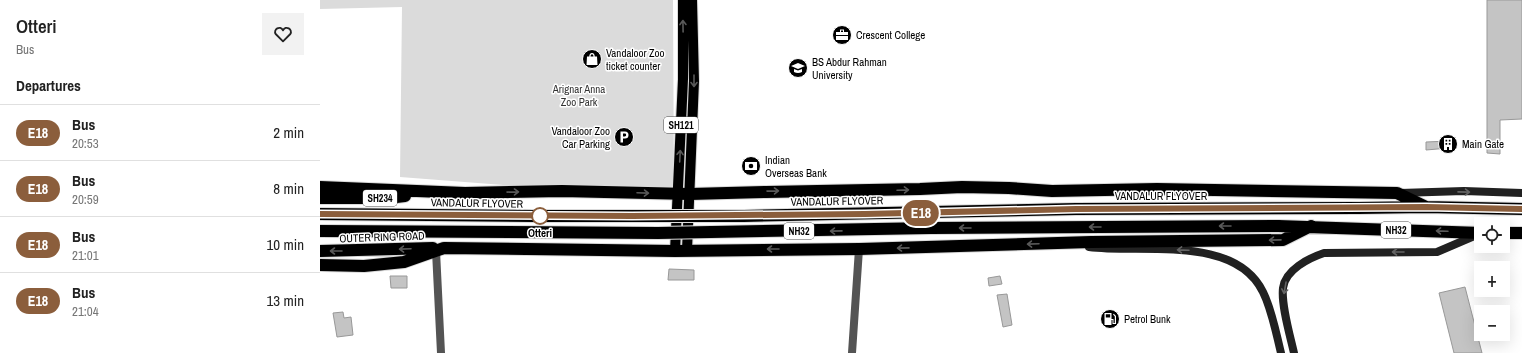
<!DOCTYPE html>
<meta charset="utf-8">
<style>
body{margin:0;font-family:"Archivo Narrow",sans-serif;background:#f2f2f2;color:#222;height:100vh;display:flex;flex-direction:column;font-size:15px;white-space:nowrap}
*{box-sizing:border-box;margin:0}
p{font-size:13px;color:#767676}
.icon{flex:none;width:22px;height:22px;fill:none;stroke:currentColor;stroke-width:2;stroke-linecap:round;stroke-linejoin:round}
.map{position:relative;flex:1;overflow:hidden}
.side{display:flex;flex-direction:column;background:#fff;width:320px}
.side>*{flex:none}
.badge{padding:0 8px;border-radius:13px;font-size:14px;line-height:26px}
.buttons{position:absolute;left:1154px;top:217px;display:grid;gap:8px}
.buttons a{display:grid;place-items:center;width:36px;height:36px;border-radius:0px;background:#fff;box-shadow:0 4px 16px #0002;font-size:20px}
.map>.badge{position:absolute;translate:-50% -50%;box-shadow:0 0 0 2px #fff}
h2{padding:0 16px;font-size:15px;line-height:36px}
.round{display:grid;place-items:center;flex:none;width:42px;height:42px;border-radius:0px;background:#f2f2f2}
.summary{display:flex;align-items:center;justify-content:space-between;height:68px;padding:0 16px}
h1{font-size:19px;font-weight:600;line-height:30px}
ul{padding:0;list-style:none}
li{display:flex;align-items:center;gap:12px;height:56px;padding:0 16px;border-top:1px solid #e0e0e0}
li div{flex:1}
li b{display:block;font-size:15px}
li em{font-style:normal}
li .badge{min-width:44px;font-weight:700;text-align:center}
main{display:flex;flex:1;min-height:0}
.map>svg:first-child{display:block}
.green{fill:#dbdbdb}
.building{fill:#c4c4c4;stroke:#989898}
.lines{fill:none;stroke-linecap:round;stroke-linejoin:round}
.primary-casing{stroke:#dbdbdb;stroke-width:12}
.highway-casing{stroke:#dbdbdb;stroke-width:14}
.street{stroke:#545454;stroke-width:8}
.secondary{stroke:#212121;stroke-width:8}
.primary{stroke:#000;stroke-width:10}
.highway{stroke:#000;stroke-width:12}
.highway-bridge-casing{stroke:#dbdbdb;stroke-width:14;stroke-linecap:butt}
.highway-bridge{stroke:#000;stroke-width:12}
.oneway{stroke:#595959}
.oneway2{stroke:#646464}
.line-casing{stroke:#fff;stroke-width:9}
.line{stroke:#8b5e3c;stroke-width:6}
.stop-dot{fill:#fff;stroke:#8b5e3c;stroke-width:2}
.labels{text-anchor:middle;stroke-width:3;stroke-linejoin:round;paint-order:stroke}
.shield{fill:#fff;stroke:#4c4c4c;stroke-width:1}
.shield-label{font-size:10px;font-weight:bold;fill:#000}
.poi-label{font-size:11px;fill:#000;stroke:#fff;text-anchor:start}
.park-label{font-size:11px;fill:#323232;stroke:#fff}
.street-label{font-size:11px;fill:#000;stroke:#fff}
.stop-label{font-size:11px;font-weight:bold;fill:#000;stroke:#fff}
</style>
<main>
<section class="side">
<div class="summary"><div><h1>Otteri</h1><p>Bus</p></div><a class="round"><svg class="icon" aria-label="heart" viewBox="0 0 24 24"><path d="M12 20l-8-8c-3-5 5-10 8-4 3-6 11-1 8 4z"/></svg></a></div>
<h2>Departures</h2>
<ul>
<li><span class="badge" style="background:#8b5e3c;color:#fff">E18</span><div><b>Bus</b><p>20:53</p></div><em>2 min</em></li>
<li><span class="badge" style="background:#8b5e3c;color:#fff">E18</span><div><b>Bus</b><p>20:59</p></div><em>8 min</em></li>
<li><span class="badge" style="background:#8b5e3c;color:#fff">E18</span><div><b>Bus</b><p>21:01</p></div><em>10 min</em></li>
<li><span class="badge" style="background:#8b5e3c;color:#fff">E18</span><div><b>Bus</b><p>21:04</p></div><em>13 min</em></li>
</ul>
</section>
<div class="map">
<svg width="1202" height="353" viewBox="0 0 1202 353">
<rect width="100%" height="100%" fill="#fff"/>
<path class="green" d="M0,0H353L354,198L80,177L82,7L0,9Z"/>
<path class="building" d="M1167,0H1202V119L1180,120V154L1167,153Z
M1129,141V148L1106,150V142Z
M349,269L374,270V280H348Z
M70,276H87V288H71Z
M680,276L682,284L669,286L668,278Z
M1145,287L1162,353H1134L1119,293Z
M687,294L692,325L683,327L677,295Z
M23,312L24,318L31,317L33,335L17,337L13,313Z"/>
<g class="lines">
<g class="primary-casing">
<path id="primary" d="M367,250L374,81L372,0
M355,251L363,79V0"/>
</g>
<g class="highway-casing">
<path id="highway" d="M0,187L145,193L242,191L370,194L446,192L600,189L642,187L689,188L732,191L837,189L1077,193L1106,207
M0,198H68L85,196
M1038,208L1106,207L1202,209
M958,226L1161,233
M1183,233H1202
M0,251L113,248
M0,265L44,266L84,262L124,248L355,251L539,249L771,242L963,240L991,226"/>
</g>
<path class="street" d="M116,251L121,353
M532,353L539,249"/>
<path class="secondary" d="M1080,193L1144,191L1202,193
M769,247C821,254 915,234 943,292C952,310 956,333 961,353
M974,353C970,335 961,305 963,288C965,270 989,258 1004,253L1117,252L1159,234"/>
<use href="#primary" class="primary"/>
<use href="#highway" class="highway"/>
<g class="highway-bridge-casing">
<path id="highway-bridge" d="M0,214L214,216H424L756,209L1038,208
M0,231L338,233L611,228L958,226"/>
</g>
<use href="#highway-bridge" class="highway-bridge"/>
</g>
<defs><path id="oneway-shaft" d="M-6 0H5M1.5-3L5.5 0L1.5 3" fill="none" stroke-width="1.6" stroke-linecap="round" stroke-linejoin="round"/></defs>
<g class="oneway">
<use href="#oneway-shaft" transform="translate(363 26) rotate(-91)"/>
<use href="#oneway-shaft" transform="translate(374 81) rotate(90)"/>
<use href="#oneway-shaft" transform="translate(360 156) rotate(-87)"/>
<use href="#oneway-shaft" transform="translate(583 190) rotate(-2)"/>
<use href="#oneway-shaft" transform="translate(453 191) rotate(-1)"/>
<use href="#oneway-shaft" transform="translate(193 192) rotate(-1)"/>
<use href="#oneway-shaft" transform="translate(323 193) rotate(2)"/>
<use href="#oneway-shaft" transform="translate(905 226) rotate(180)"/>
<use href="#oneway-shaft" transform="translate(775 227) rotate(180)"/>
<use href="#oneway-shaft" transform="translate(645 228) rotate(180)"/>
<use href="#oneway-shaft" transform="translate(516 231) rotate(179)"/>
<use href="#oneway-shaft" transform="translate(1122 231) rotate(-178)"/>
<use href="#oneway-shaft" transform="translate(955 240) rotate(179)"/>
<use href="#oneway-shaft" transform="translate(713 244) rotate(178)"/>
<use href="#oneway-shaft" transform="translate(583 248) rotate(179)"/>
<use href="#oneway-shaft" transform="translate(85 249) rotate(178)"/>
<use href="#oneway-shaft" transform="translate(453 249) rotate(180)"/>
<use href="#oneway-shaft" transform="translate(16 251) rotate(180)"/>
</g>
<g class="oneway2">
<use href="#oneway-shaft" transform="translate(1144 192) rotate(1)"/>
<use href="#oneway-shaft" transform="translate(863 250) rotate(-178)"/>
<use href="#oneway-shaft" transform="translate(1078 252) rotate(-180)"/>
<use href="#oneway-shaft" transform="translate(965 288) rotate(100)"/>
</g>
<g class="lines">
<g class="line-casing">
<path id="line" d="M0,214L312,216L545,214L756,209L1106,207L1202,209"/>
</g>
<use href="#line" class="line"/>
</g>
<defs>
<g id="office-disc" transform="scale(1)"><circle r="9.5" fill="#000" stroke="#fff"/><path d="M-6-3h4V-5.5h4V-3h4V5H-6ZM-1-4.5V-3h2v-1.5ZM-6 0V1H6V0Z" fill="#fff"/></g>
<g id="shop-disc" transform="scale(1)"><circle r="9.5" fill="#000" stroke="#fff"/><path d="M-5-2.5h2.3a2.7 3.5 0 0 1 5.4 0H5L5.5 6h-11ZM-1.5-2.5h3a1.5 2.3 0 0 0-3 0Z" fill="#fff"/></g>
<g id="university-disc" transform="scale(1)"><circle r="9.5" fill="#000" stroke="#fff"/><path d="M0-5L7-2L0 1L-7-2ZM-4 1L0 2.5L4 1V4Q0 6-4 4Z" fill="#fff"/></g>
<g id="parking-disc" transform="scale(1)"><circle r="9.5" fill="#000" stroke="#fff"/><path d="M-3.5-5.5H1a3.5 3.5 0 0 1 0 7H-1V5.5H-3.5ZM-1-3.4V-.6H.8a1.4 1.4 0 0 0 0-2.8Z" fill="#fff"/></g>
<g id="building-disc" transform="scale(1)"><circle r="9.5" fill="#000" stroke="#fff"/><path d="M-4-6H4V6H1V3H-1V6H-4ZM-2.5-4.3h1.7v1.8h-1.7ZM.8-4.3h1.7v1.8H.8ZM-2.5-1h1.7V.8h-1.7ZM.8-1h1.7V.8H.8Z" fill="#fff"/></g>
<g id="bank-disc" transform="scale(1)"><circle r="9.5" fill="#000" stroke="#fff"/><path d="M-6-4H6V4H-6ZM0-2.3a2.3 2.3 0 1 0 0 4.6a2.3 2.3 0 1 0 0-4.6Z" fill="#fff"/></g>
<g id="fuel-disc" transform="scale(1)"><circle r="9.5" fill="#000" stroke="#fff"/><path d="M-5.5-6h7V0h2V4h1.3V-2.5L3-4.5l.8-.8L6-3V5H2.5V1h-1V6h-7ZM-4.2-4.7v3.2H.2V-4.7Z" fill="#fff"/></g>
</defs>
<g fill-rule="evenodd">
<use href="#office-disc" x="522" y="35"/>
<use href="#shop-disc" x="272" y="59"/>
<use href="#university-disc" x="478" y="68"/>
<use href="#parking-disc" x="304" y="137"/>
<use href="#building-disc" x="1128" y="144"/>
<use href="#bank-disc" x="431" y="166"/>
<use href="#fuel-disc" x="790" y="319"/>
</g>
<circle class="stop-dot" cx="220" cy="216" r="8"/>
<g class="labels">
<g class="shield">
<rect x="344" y="117" width="34" height="16" rx="3"/>
<rect x="43" y="190" width="34" height="16" rx="3"/>
<rect x="1061" y="222" width="30" height="16" rx="3"/>
<rect x="464" y="223" width="30" height="16" rx="3"/>
</g>
<g class="shield-label">
<text x="361" y="129">SH121</text>
<text x="60" y="202">SH234</text>
<text x="1076" y="234">NH32</text>
<text x="479" y="235">NH32</text>
</g>
<g class="poi-label">
<text x="536" y="39">Crescent College</text>
<text x="286" y="57">Vandaloor Zoo<tspan x="286" dy="13">ticket counter</tspan></text>
<text x="492" y="66">BS Abdur Rahman<tspan x="492" dy="13">University</tspan></text>
<text x="290" y="135" text-anchor="end">Vandaloor Zoo<tspan x="290" dy="13">Car Parking</tspan></text>
<text x="1142" y="148">Main Gate</text>
<text x="445" y="164">Indian<tspan x="445" dy="13">Overseas Bank</tspan></text>
<text x="804" y="323">Petrol Bunk</text>
</g>
<g class="park-label">
<text x="259" y="93">Arignar Anna<tspan x="259" dy="13">Zoo Park</tspan></text>
</g>
<g class="street-label">
<text x="841" y="200">VANDALUR FLYOVER</text>
<text transform="translate(517 201) rotate(-1)" y="4">VANDALUR FLYOVER</text>
<text transform="translate(157 203) rotate(1)" y="4">VANDALUR FLYOVER</text>
<text transform="translate(62 237) rotate(-2)" y="4">OUTER RING ROAD</text>
</g>
<g class="stop-label">
<text x="220" y="237">Otteri</text>
</g>
</g>
</svg>
<div class="buttons">
<a><svg class="icon" aria-label="locate" viewBox="0 0 24 24"><circle cx="12" cy="12" r="6"/><path d="M12 2v4M12 18v4M2 12h4M18 12h4"/></svg></a>
<a>+</a>
<a>−</a>
</div>
<b class="badge" style="left:601px;top:213px;background:#8b5e3c;color:#fff">E18</b>
</div>
</main>
